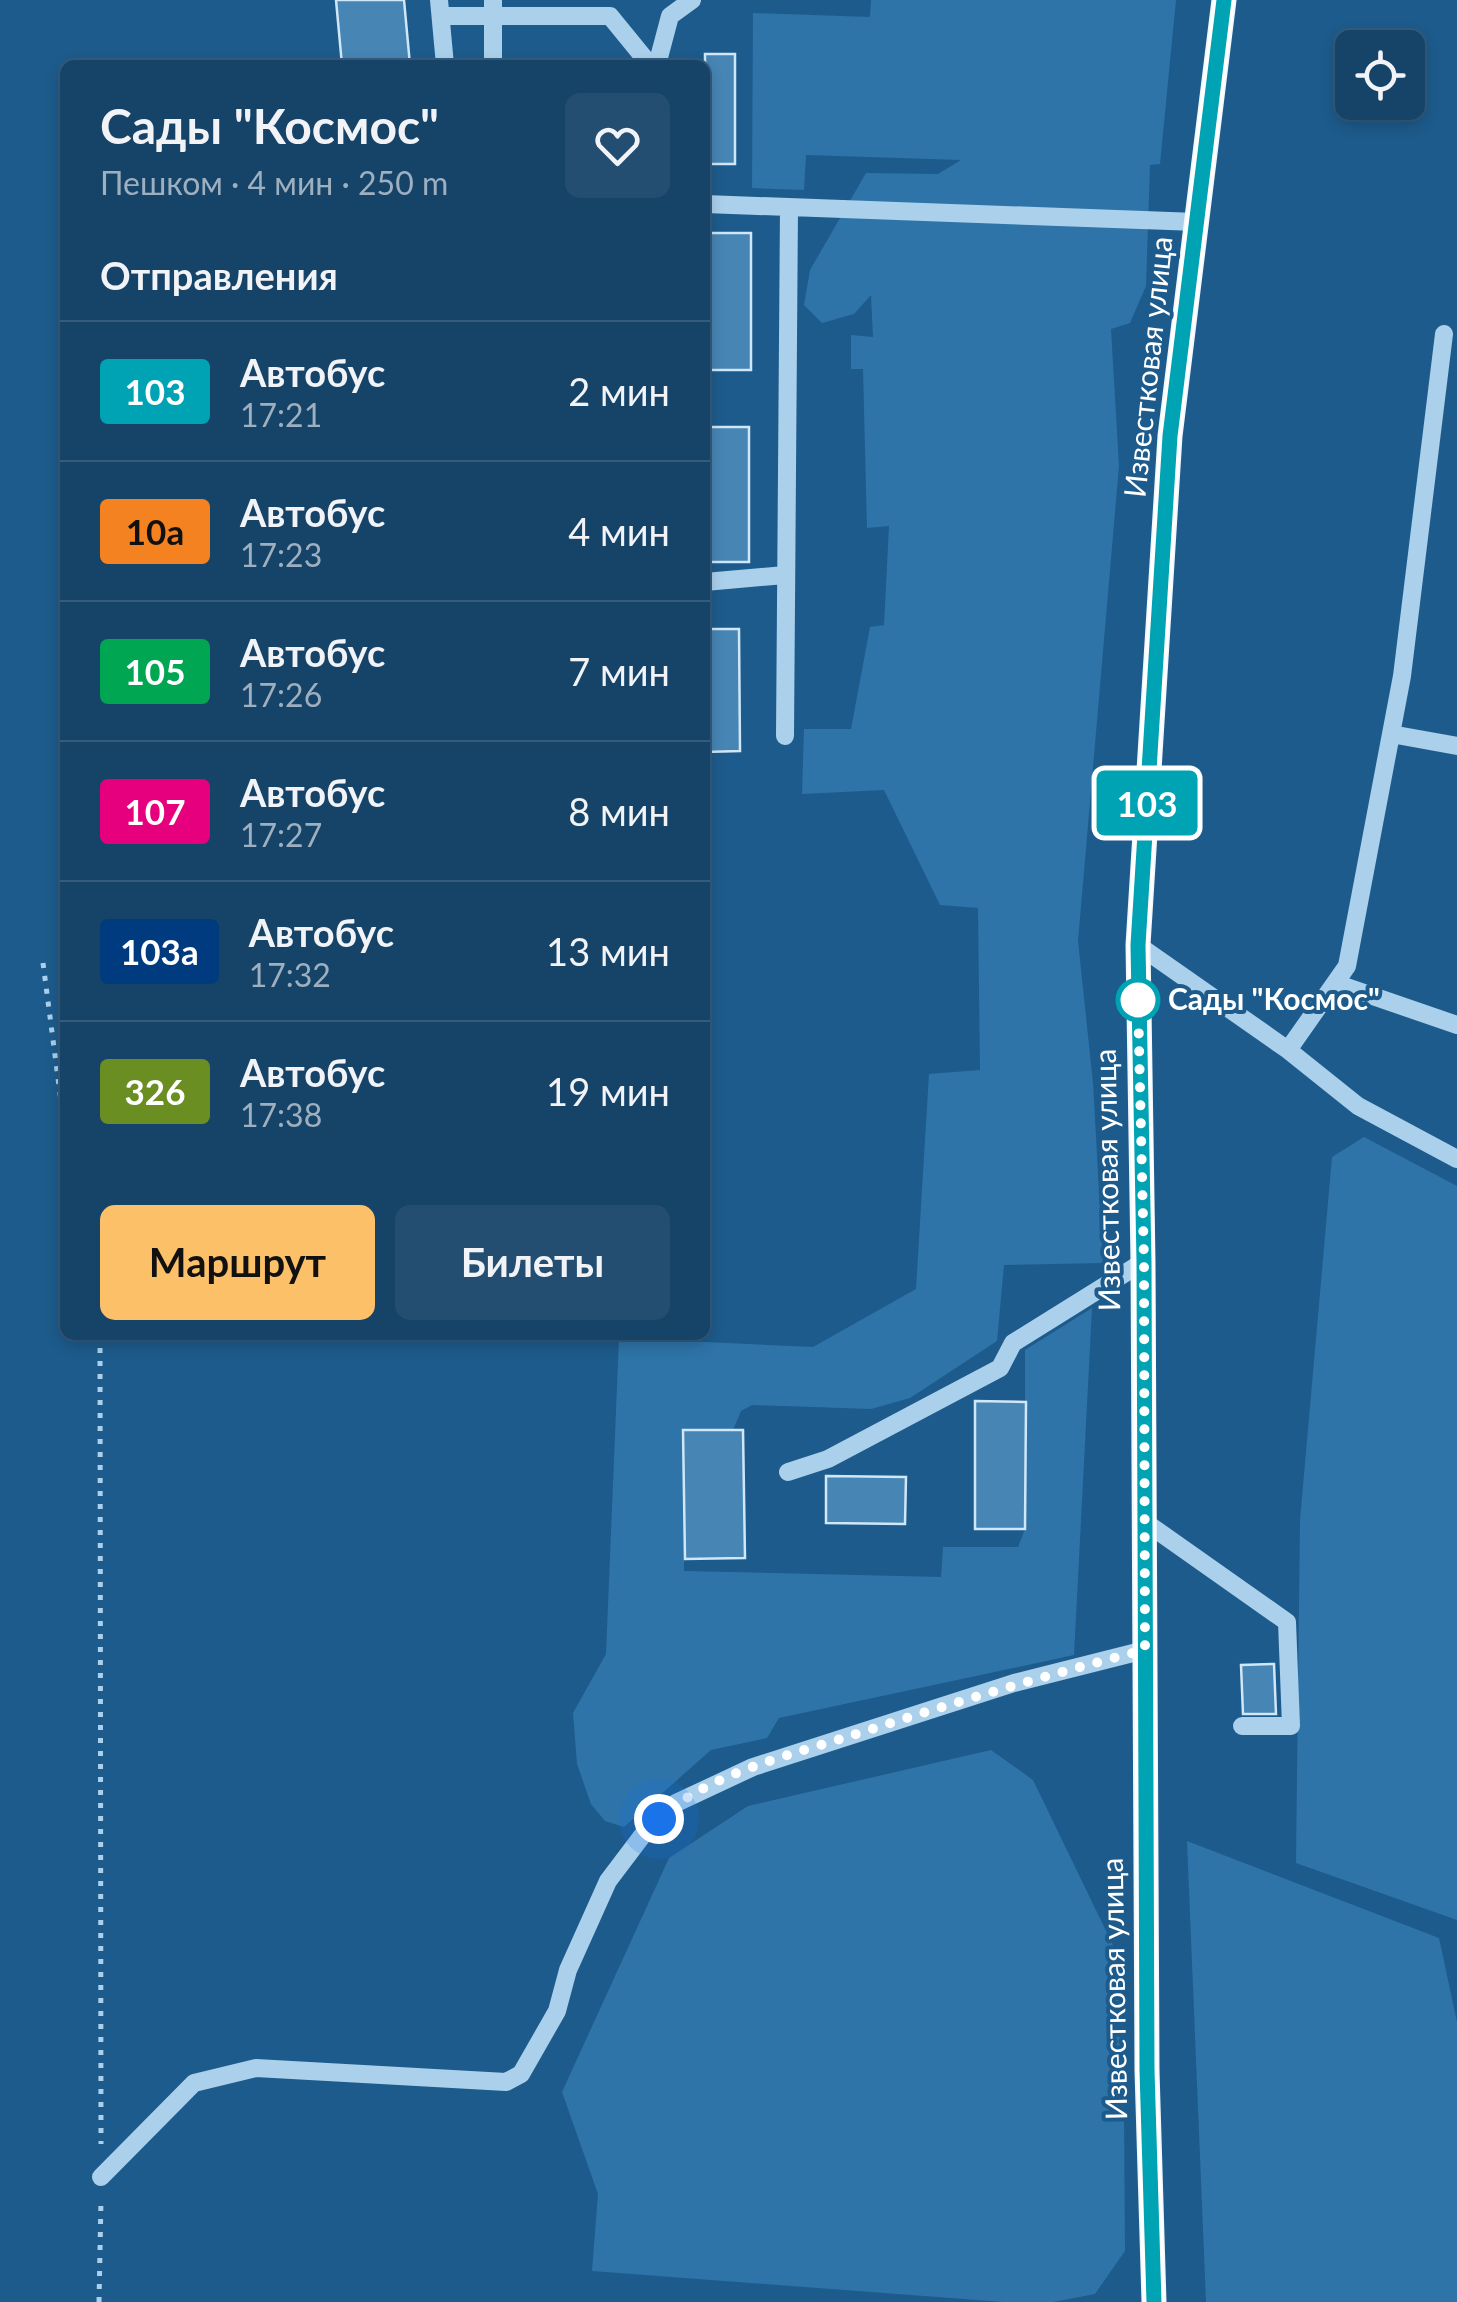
<!DOCTYPE html>
<html lang="ru">
<meta charset="utf-8">
<style>
body{margin:0;font-family:Lato,sans-serif;background:#234e71;color:#f1f3f6;height:100vh;display:flex;flex-direction:column;font-size:38px;white-space:nowrap}
*{box-sizing:border-box;margin:0}
p{font-size:32px;color:#9eb0c0}
.icon{flex:none;width:55px;height:55px;fill:none;stroke:currentColor;stroke-width:2;stroke-linecap:round;stroke-linejoin:round}
.map{position:relative;flex:1;overflow:hidden}
.drawer{position:absolute;left:60px;top:60px;width:650px;height:1280px;display:flex;flex-direction:column;background:#164469;border-radius:15px;box-shadow:0 5px 15px #0003,0 0 0 2px #355c7d}
.drawer>*{flex:none}
.badge{padding:0 20px;border-radius:8px;font-size:35px;line-height:65px}
.fabs{position:absolute;left:1335px;top:30px;display:grid;gap:20px}
.fabs a{display:grid;place-items:center;width:90px;height:90px;border-radius:15px;background:#164469;box-shadow:0 5px 15px #0003,0 0 0 2px #355c7d;font-size:50px}
.you{position:absolute;width:50px;height:50px;margin:-25px;border:8px solid #fff;border-radius:50%;background:#1a73e8;box-shadow:0 0 0 15px #1a73e833}
.map>.badge{position:absolute;translate:-50% -50%;box-shadow:0 0 0 5px #fff}
h2{padding:0 40px;font-size:38px;line-height:90px}
.round{display:grid;place-items:center;flex:none;width:105px;height:105px;border-radius:15px;background:#234e71}
.overview{display:flex;align-items:center;justify-content:space-between;height:170px;padding:0 40px}
h1{font-size:48px;font-weight:700;line-height:75px}
.cta{display:flex;gap:20px;margin-top:auto;padding:20px 40px}
.cta a{flex:1;height:115px;border-radius:15px;background:#fcc069;color:#111;font-size:40px;font-weight:700;line-height:115px;text-align:center}
.cta a+a{background:#234e71;color:#f1f3f6}
ul{padding:0;list-style:none}
li{display:flex;align-items:center;gap:30px;height:140px;padding:0 40px;border-top:2px solid #355c7d}
li div{flex:1}
li b{display:block;font-size:38px}
li em{font-style:normal}
li .badge{min-width:110px;font-weight:700;text-align:center}
.map>svg:first-child{display:block}
.green{fill:#2e74a8}
.building{fill:#4685b4;stroke:#cfe7f9;stroke-width:2.5}
.lines{fill:none;stroke-linecap:round;stroke-linejoin:round}
.path{stroke:#aad0ec;stroke-width:5;stroke-dasharray:5 8;stroke-linecap:butt}
.minor{stroke:#aad0ec;stroke-width:18}
.major{stroke:#f0f7ff;stroke-width:25}
.line-casing{stroke:#fff;stroke-width:22}
.line{stroke:#00a3b4;stroke-width:15}
.walk{stroke:#fff;stroke-width:10;stroke-dasharray:0 18}
.stop-dot{fill:#fff;stroke:#00a3b4;stroke-width:5}
.labels{text-anchor:middle;stroke-width:8;stroke-linejoin:round;paint-order:stroke}
.street-label{font-size:30px;fill:#fff;stroke:#1d5b8c}
.stop-label{font-size:30px;font-weight:bold;fill:#fff;stroke:#1d5b8c;text-anchor:start}
</style>
<div class="map">
<svg width="1457" height="2302" viewBox="0 0 1457 2302">
<rect width="100%" height="100%" fill="#1d5b8c"/>
<path class="green" d="M871,0H1176L1160,164L1150,165L1146,286L1130,323L1111,329L1119,466L1078,941L1093,1083L1103,1263L1004,1265L997,1341L910,1398L871,1409L752,1405L741,1411L733,1430H684V1571L941,1577L943,1547H1018L1025,1529V1350L1092,1308L1074,1655L779,1718L767,1738L711,1750L624,1827L605,1821L591,1804L577,1764L573,1713L606,1654L619,1338L813,1347L916,1289L929,1074L980,1070L978,908L940,905L884,790L802,794L804,729H851L870,627L884,625L889,526L867,528L863,369H851V335L873,337L871,295L854,314L822,323L804,305L810,270L866,173L938,174L961,160L806,155L804,190L752,188L753,13L870,17Z
M1364,1137L1457,1186V1920L1296,1863L1300,1520L1332,1157Z
M991,1750L1033,1780L1123,1966L1125,2251L1095,2294L1053,2302H1004L592,2271L598,2194L562,2092L669,1858L748,1806Z
M1187,1841L1439,1938L1457,2022V2302H1206Z"/>
<path class="building" d="M336,0H404L410,65H342Z
M705,54H735V164H705Z
M705,233H751V370H705Z
M705,427H749V562H705Z
M705,629H739L740,751L705,752Z
M975,1401L1026,1402L1025,1529H975Z
M683,1430H743L745,1558L685,1559Z
M826,1476L906,1477L905,1524L826,1523Z
M1274,1664L1276,1714H1243L1241,1665Z"/>
<g class="lines">
<path class="path" d="M43,963L65,1132
M100,1335L101,2144
M99,2302L101,2200"/>
<path class="minor" d="M439,0L445,65
M493,0V65
M441,16H610L650,65
M657,65L670,16L692,0
M705,204L1197,222
M705,582L785,575
M1391,734L1457,746
M785,736L789,207
M1138,945L1288,1050L1358,1106L1457,1159
M1335,983L1457,1025
M1288,1050L1347,966L1402,676L1444,334
M788,1472L828,1459L1000,1368L1013,1343L1143,1262
M1145,1522L1287,1622L1291,1726H1242
M101,2177L194,2083L256,2068L506,2082L521,2074L557,2011L568,1970L608,1881L642,1836L676,1803L753,1767L1014,1683L1145,1650"/>
<path class="major" d="M1154,2302L1147,2071L1143,1262L1138,945L1170,436L1224,0"/>
</g>
<g class="lines">
<g class="line-casing">
<path id="line" d="M1154,2302L1147,2070L1144,1262L1138,945L1170,436L1224,0"/>
</g>
<use href="#line" class="line"/>
<path class="walk" d="M659,1819C707,1774 791,1755 853,1735C950,1704 1046,1675 1145,1650L1144,1262L1138,1000"/>
</g>
<circle class="stop-dot" cx="1138" cy="1000" r="20"/>
<g class="labels">
<g class="street-label">
<text transform="translate(1149 367) rotate(-84)" y="10">Известковая улица</text>
<text transform="translate(1108 1180) rotate(-91)" y="10">Известковая улица</text>
<text transform="translate(1115 1989) rotate(-91)" y="10">Известковая улица</text>
</g>
<g class="stop-label">
<text x="1168" y="1010">Сады "Космос"</text>
</g>
</g>
</svg>
<div class="fabs">
<a><svg class="icon" aria-label="locate" viewBox="0 0 24 24"><circle cx="12" cy="12" r="6"/><path d="M12 2v4M12 18v4M2 12h4M18 12h4"/></svg></a>
</div>
<div class="you" style="left:659px;top:1819px"></div>
<b class="badge" style="left:1147px;top:803px;background:#00a3b4;color:#fff">103</b>
<section class="drawer">
<div class="overview"><div><h1>Сады &quot;Космос&quot;</h1><p>Пешком · 4 мин · 250 m</p></div><a class="round"><svg class="icon" aria-label="heart" viewBox="0 0 24 24"><path d="M12 20l-8-8c-3-5 5-10 8-4 3-6 11-1 8 4z"/></svg></a></div>
<h2>Отправления</h2>
<ul>
<li><span class="badge" style="background:#00a3b4;color:#fff">103</span><div><b>Автобус</b><p>17:21</p></div><em>2 мин</em></li>
<li><span class="badge" style="background:#f58220;color:#111">10а</span><div><b>Автобус</b><p>17:23</p></div><em>4 мин</em></li>
<li><span class="badge" style="background:#00a651;color:#fff">105</span><div><b>Автобус</b><p>17:26</p></div><em>7 мин</em></li>
<li><span class="badge" style="background:#e6007e;color:#fff">107</span><div><b>Автобус</b><p>17:27</p></div><em>8 мин</em></li>
<li><span class="badge" style="background:#003b80;color:#fff">103а</span><div><b>Автобус</b><p>17:32</p></div><em>13 мин</em></li>
<li><span class="badge" style="background:#6b8e23;color:#fff">326</span><div><b>Автобус</b><p>17:38</p></div><em>19 мин</em></li>
</ul>
<div class="cta"><a>Маршрут</a><a>Билеты</a></div>
</section>
</div>
